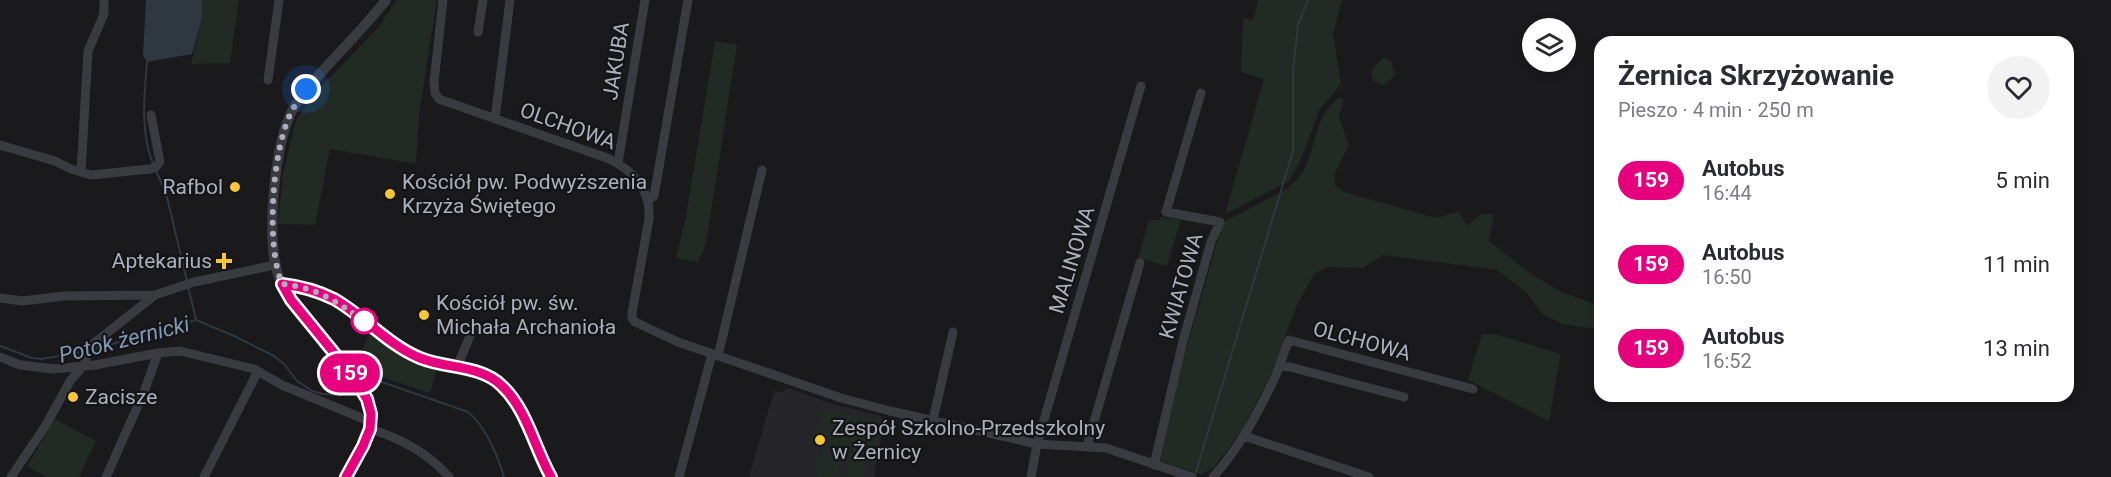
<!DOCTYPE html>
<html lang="pl">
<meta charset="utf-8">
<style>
body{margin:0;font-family:Roboto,sans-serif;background:#f2f2f3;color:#2b2b33;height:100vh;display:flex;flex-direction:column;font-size:22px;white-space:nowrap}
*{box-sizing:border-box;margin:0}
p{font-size:20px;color:#7c7c81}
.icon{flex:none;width:33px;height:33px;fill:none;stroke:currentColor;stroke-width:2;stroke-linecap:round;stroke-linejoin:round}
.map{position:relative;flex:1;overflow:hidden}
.side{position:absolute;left:1594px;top:36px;width:480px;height:366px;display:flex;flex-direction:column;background:#fff;border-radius:18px;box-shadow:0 3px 9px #0003}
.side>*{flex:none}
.badge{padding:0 12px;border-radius:20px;font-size:21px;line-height:39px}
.fabs{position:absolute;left:1522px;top:18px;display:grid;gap:12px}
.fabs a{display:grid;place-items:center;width:54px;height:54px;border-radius:50%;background:#fff;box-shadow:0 3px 9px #0003;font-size:30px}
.you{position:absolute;width:30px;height:30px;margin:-15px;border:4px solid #fff;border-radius:50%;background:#1a73e8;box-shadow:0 0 0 9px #1a73e833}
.map>.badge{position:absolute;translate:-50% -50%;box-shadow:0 0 0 3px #fff}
.round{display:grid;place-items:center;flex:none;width:63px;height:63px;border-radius:32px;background:#f2f2f3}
.summary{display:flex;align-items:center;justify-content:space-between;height:102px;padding:0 24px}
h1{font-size:28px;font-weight:700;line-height:45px}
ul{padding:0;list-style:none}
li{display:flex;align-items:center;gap:18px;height:84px;padding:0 24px}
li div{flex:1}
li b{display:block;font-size:22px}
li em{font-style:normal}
li .badge{min-width:66px;font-weight:700;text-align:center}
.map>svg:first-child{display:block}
.built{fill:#262529}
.green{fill:#212a23}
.water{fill:#2f3741}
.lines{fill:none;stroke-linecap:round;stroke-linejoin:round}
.stream{stroke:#2f3741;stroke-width:2}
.minor{stroke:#3a3b41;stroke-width:9}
.tertiary{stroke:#3a3b41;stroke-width:10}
.line-casing{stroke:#fff;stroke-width:14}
.line{stroke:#e6007e;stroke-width:9}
.walk{stroke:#acafbc;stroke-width:6;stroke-dasharray:0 10.8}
.poi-dot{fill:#f7c537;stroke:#151417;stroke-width:2}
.stop-dot{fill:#fff;stroke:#e6007e;stroke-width:3}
.labels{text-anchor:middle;stroke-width:4.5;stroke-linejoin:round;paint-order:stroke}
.street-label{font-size:21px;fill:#acafbc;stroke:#151417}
.poi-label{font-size:21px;fill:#acafbc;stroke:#151417;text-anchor:start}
.water-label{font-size:22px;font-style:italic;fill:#839ab7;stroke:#151417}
</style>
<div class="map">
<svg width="2111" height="477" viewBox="0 0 2111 477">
<rect width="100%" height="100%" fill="#1a1a1c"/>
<path class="built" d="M788,388L833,404L881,416L884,422L874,477H749L774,391L781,393Z"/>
<path class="green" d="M202,0H239L230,63L191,64L202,18Z
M397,0H437L419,114L416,164L330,149L315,225L278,224L283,174L296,120L314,94L377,29Z
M1258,0H1342L1333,34L1341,84L1320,109L1299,164L1289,181L1225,214L1264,79L1241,72L1243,18L1253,20Z
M715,41L737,45L706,244L698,262L676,258L685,222Z
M1383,58L1391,61L1395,75L1384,85L1373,81L1371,70Z
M1340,97L1344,101L1339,116L1349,145L1335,173V185L1344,192L1436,218L1459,211L1467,226L1481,214H1494L1489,241L1534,276L1562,292L1600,306L1596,329L1562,324L1542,314L1526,292L1497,270L1383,255L1363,268L1328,267L1314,274L1296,307L1271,374L1242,430L1214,467L1201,474L1158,461L1185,353L1223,222L1285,190C1291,185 1297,180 1302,173C1317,148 1313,115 1340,97Z
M1160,217L1181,220L1167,266L1138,258L1149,220H1159Z
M370,332L402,355L437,369L430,393L378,376L362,381L354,369Z
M1482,334H1495L1561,354L1549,421L1468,380Z
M823,409L882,421L875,456L816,445Z
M55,419L96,441L79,477H47L27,466Z
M822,448L842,452L837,477H817Z
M850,454L869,457L865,477H845Z"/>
<path class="water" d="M146,0H202V18L192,54L147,62L143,56Z"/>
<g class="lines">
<path class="stream" d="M147,62C144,96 140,135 154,166
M156,171L166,193L187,281
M188,287L196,319
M0,346L32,358L42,359L87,351
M95,349L196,320L234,336L274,356L284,364L297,381L312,391L323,394L342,395L358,387
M363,384L369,381H379L468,412C487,428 497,454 504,477
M1195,475L1293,151V72L1298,24L1308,0"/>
<path class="minor" d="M443,0L434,82L435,93L439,99L607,158C633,170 651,189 649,219L632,313V318L635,322L678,342L841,398L890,411L1037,444L1106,448L1192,477
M478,32L483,0
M268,80L279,0
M495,119L510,0
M0,145L55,161L71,169L91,175L150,169L156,167L160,162L151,115
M618,163L645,0
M81,172L88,51L104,14V0
M648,200L654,196L688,0
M282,283C299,286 318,291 334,299C364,316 388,345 420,358C447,369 480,365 501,385C527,409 534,447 551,477
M0,298L22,301L64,296L155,295L194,282L275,265
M718,356L762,170
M0,357L20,365L54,369L95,365L158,353L180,351L254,369L282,385L371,422
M1279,366L1290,367L1404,397
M457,367L473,329
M933,420L953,332
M370,429C400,438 428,453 449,477
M1244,436L1369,477
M1087,446L1140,263
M1154,465L1183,341L1211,242L1220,222L1166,212L1201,93
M11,477L46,425L70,381L83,366L93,344L155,295
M106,477L144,392L158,353
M204,477L258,371
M679,477L712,354
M1031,477L1037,444L1141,86
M1213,477C1239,448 1257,415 1274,379C1280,367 1283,353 1289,340L1473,389"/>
<path class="tertiary" d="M346,477C357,458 372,438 371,415C370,390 346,368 331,350C313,329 291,306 280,280C265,245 274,150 290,115C299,96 314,80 328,65C348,43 368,23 386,0"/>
</g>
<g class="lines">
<g class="line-casing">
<path id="line" d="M346,477L363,446L370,429L371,414L367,399L352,375L291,300L282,284C299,286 318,291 334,299C364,316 388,345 420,358C447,369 480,365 501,385C527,409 534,447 551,477"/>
</g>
<use href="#line" class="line"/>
<path class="walk" d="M306,89C300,98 293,107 289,117C272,156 266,245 282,284C318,288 338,302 366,323L364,321"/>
</g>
<g class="poi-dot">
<circle cx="235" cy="187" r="6"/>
<circle cx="390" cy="194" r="6"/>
<path d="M221 252h6v6h6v6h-6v6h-6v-6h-6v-6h6z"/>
<circle cx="424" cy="315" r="6"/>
<circle cx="73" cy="397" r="6"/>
<circle cx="820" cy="440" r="6"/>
</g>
<circle class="stop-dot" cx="364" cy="321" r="12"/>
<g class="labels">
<g class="street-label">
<text transform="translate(616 61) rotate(-81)" y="7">JAKUBA</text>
<text transform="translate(568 126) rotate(20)" y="7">OLCHOWA</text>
<text transform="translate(1072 260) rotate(-73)" y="7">MALINOWA</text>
<text transform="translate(1181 286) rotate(-74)" y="7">KWIATOWA</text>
<text transform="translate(1362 341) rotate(15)" y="7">OLCHOWA</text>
</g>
<g class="poi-label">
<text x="402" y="189">Kościół pw. Podwyższenia<tspan x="402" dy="24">Krzyża Świętego</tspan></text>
<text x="223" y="194" text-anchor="end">Rafbol</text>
<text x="212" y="268" text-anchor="end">Aptekarius</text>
<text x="436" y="310">Kościół pw. św.<tspan x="436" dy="24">Michała Archanioła</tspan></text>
<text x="85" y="404">Zacisze</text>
<text x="832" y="435">Zespół Szkolno-Przedszkolny<tspan x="832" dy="24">w Żernicy</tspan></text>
</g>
<g class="water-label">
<text transform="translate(124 339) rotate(-14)" y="8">Potok żernicki</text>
</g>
</g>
</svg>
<div class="fabs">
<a><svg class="icon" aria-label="layers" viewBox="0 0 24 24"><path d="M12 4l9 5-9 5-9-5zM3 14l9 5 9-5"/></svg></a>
</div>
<div class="you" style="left:306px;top:89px"></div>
<b class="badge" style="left:350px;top:373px;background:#e6007e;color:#fff">159</b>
<section class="side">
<div class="summary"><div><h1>Żernica Skrzyżowanie</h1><p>Pieszo · 4 min · 250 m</p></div><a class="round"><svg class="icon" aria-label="heart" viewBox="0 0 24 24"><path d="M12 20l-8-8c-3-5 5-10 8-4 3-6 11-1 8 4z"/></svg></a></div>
<ul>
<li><span class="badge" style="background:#e6007e;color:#fff">159</span><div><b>Autobus</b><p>16:44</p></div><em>5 min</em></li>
<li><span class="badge" style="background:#e6007e;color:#fff">159</span><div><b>Autobus</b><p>16:50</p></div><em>11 min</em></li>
<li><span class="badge" style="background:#e6007e;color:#fff">159</span><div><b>Autobus</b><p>16:52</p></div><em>13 min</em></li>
</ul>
</section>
</div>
